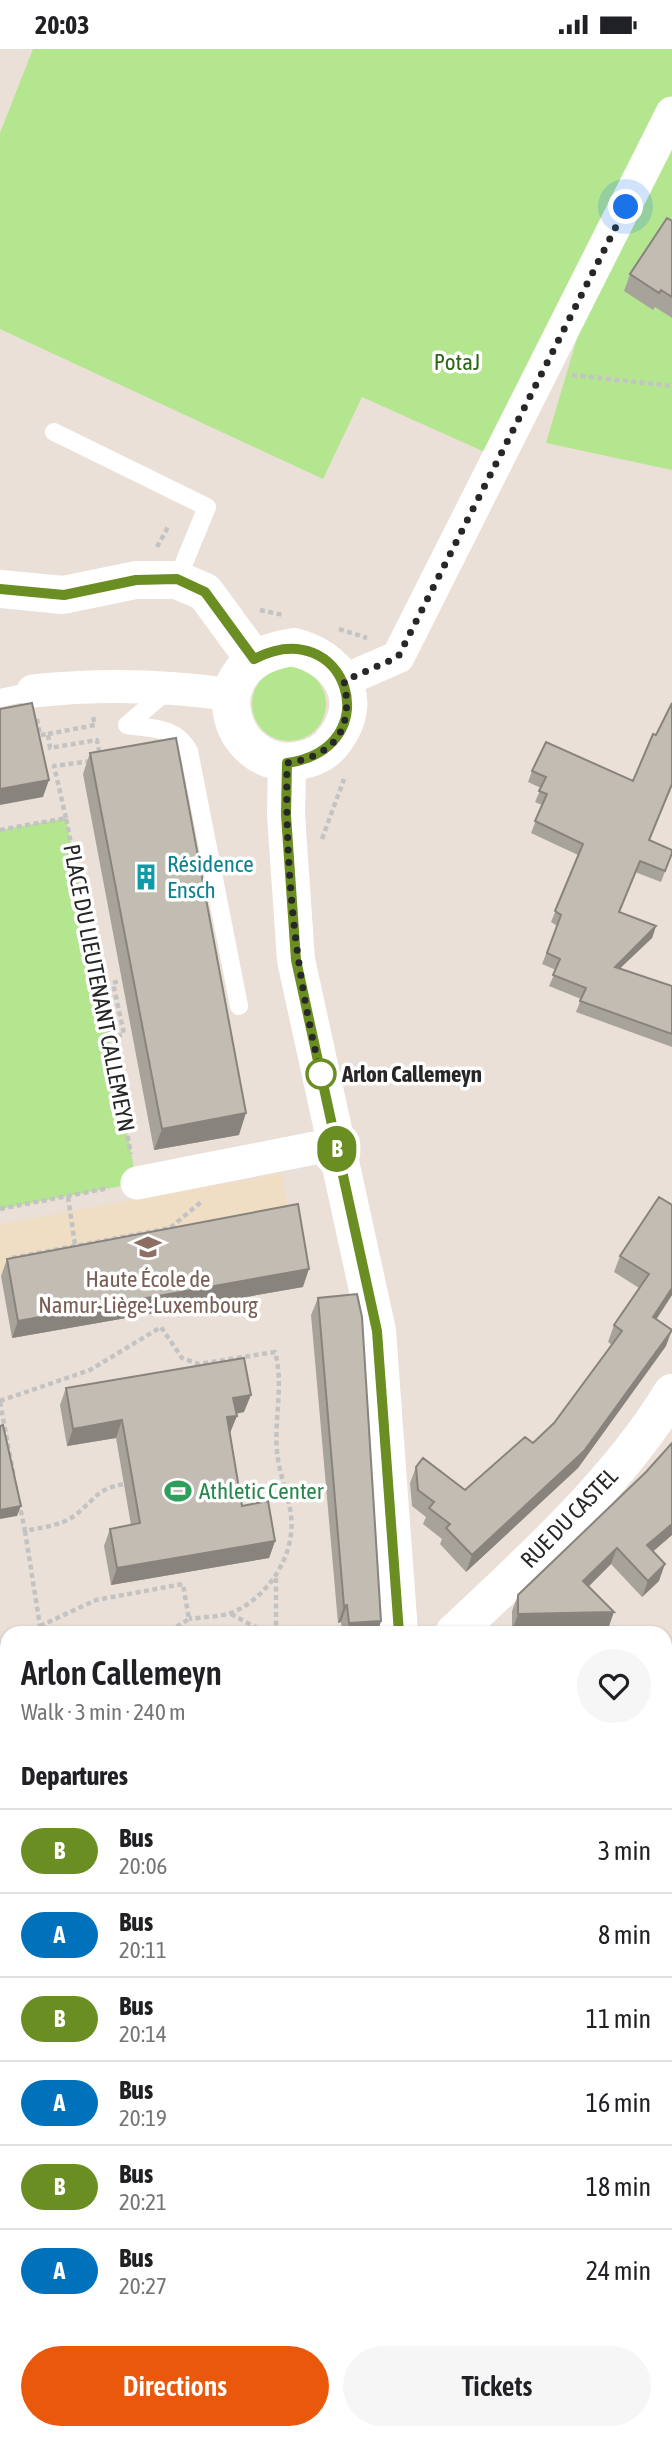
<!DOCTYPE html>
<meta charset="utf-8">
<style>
body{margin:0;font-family:"Asap Condensed",sans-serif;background:#f6f6f6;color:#202124;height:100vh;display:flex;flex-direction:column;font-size:26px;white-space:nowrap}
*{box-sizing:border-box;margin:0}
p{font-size:23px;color:#757577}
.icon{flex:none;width:38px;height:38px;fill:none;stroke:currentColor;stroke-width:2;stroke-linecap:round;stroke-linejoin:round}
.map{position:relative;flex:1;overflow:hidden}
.panel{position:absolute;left:0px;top:1577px;width:672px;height:814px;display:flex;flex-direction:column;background:#fff;border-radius:21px 21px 0 0;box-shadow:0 2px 5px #0004}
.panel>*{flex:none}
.badge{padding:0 14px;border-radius:23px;font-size:24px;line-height:46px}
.you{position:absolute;width:35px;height:35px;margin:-18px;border:5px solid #fff;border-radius:50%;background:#1a73e8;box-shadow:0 0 0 10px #1a73e833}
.map>.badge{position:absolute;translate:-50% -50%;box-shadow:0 0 0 4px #fff}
h2{padding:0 21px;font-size:26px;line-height:63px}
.round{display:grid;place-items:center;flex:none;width:74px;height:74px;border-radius:37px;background:#f6f6f6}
.head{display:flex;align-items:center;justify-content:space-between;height:119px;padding:0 21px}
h1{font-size:33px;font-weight:600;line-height:52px}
.button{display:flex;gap:14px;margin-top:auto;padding:14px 21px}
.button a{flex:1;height:80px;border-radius:42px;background:#ea580c;color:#fff;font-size:28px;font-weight:600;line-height:80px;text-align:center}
.button a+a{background:#f6f6f6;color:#202124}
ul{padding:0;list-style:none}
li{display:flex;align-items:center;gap:21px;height:84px;padding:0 21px;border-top:2px solid #e0e0e0}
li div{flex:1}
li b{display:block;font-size:26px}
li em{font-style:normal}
li .badge{min-width:77px;font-weight:700;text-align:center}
.status{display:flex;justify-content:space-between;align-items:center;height:49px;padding:0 35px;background:#fff;direction:ltr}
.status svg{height:19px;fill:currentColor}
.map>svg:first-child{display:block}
.education{fill:#efddc4}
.green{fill:#b4e68f}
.pitch{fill:#cdef89}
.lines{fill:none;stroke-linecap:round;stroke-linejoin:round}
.path{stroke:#c3c3c3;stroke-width:4.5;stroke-dasharray:5 3.5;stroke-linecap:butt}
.service{stroke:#fff;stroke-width:18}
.minor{stroke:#fff;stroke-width:33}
.tertiary{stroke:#fff;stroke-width:38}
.wall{fill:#a7a29a}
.shaded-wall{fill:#88847d}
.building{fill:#c2bcb3;stroke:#88847d;stroke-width:2}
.line-casing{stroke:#fff;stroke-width:16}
.line{stroke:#6b8e23;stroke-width:10}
.walk{stroke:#272727;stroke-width:7;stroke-dasharray:0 12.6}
.stop-dot{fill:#fff;stroke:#6b8e23;stroke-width:3.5}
.labels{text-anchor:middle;stroke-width:7;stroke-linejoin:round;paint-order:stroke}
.park-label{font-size:23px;fill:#2d6714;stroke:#fff}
.culture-label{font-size:23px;fill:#0d838f;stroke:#fff;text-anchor:start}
.street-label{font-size:23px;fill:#272727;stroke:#fff}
.stop-label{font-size:23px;font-weight:bold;fill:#272727;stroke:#fff;text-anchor:start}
.education-label{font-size:23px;fill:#785e54;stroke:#fff}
.leisure-label{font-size:23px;fill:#27864d;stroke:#fff;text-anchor:start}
</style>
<div class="status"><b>20:03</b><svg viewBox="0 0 49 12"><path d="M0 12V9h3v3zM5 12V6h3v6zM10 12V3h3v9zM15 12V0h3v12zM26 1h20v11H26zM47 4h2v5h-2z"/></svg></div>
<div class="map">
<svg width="672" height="2389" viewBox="0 0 672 2389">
<rect width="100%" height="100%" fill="#ebe0d7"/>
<path class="education" d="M282,1124L303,1238L12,1289L0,1222V1175Z"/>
<path class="green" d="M33,0H672V421L546,394L627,120L489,405L362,348L323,430L0,280V84Z
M252 655a37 37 0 1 1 74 0a37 37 0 1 1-74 0Z
M66,769L137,1134L0,1160V781Z
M665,1864H672V1960H665Z"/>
<path class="pitch" d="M0,2001L7,2002V2384H58L57,2389H0Z"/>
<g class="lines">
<path class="path" d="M572,326L672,337
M157,498L168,478
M260,561L283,566
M339,580L367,589
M37,670L40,686L48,685L50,699L97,691L100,708
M48,685L95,676L93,668
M66,769L54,717L91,712
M0,781L66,769L131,1105
M322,790L344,730
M109,990L124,985L113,934L121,931
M68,1148L75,1196
M0,1160L109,1139
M12,1209L170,1179L201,1153
M0,1352L90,1321L161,1278L182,1309L199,1315L275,1303C284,1336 274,1369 277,1403C279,1424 288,1445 291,1466C296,1506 268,1549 231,1564C219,1568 202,1568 189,1570
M0,1353L14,1428
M19,1453L25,1482C43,1478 63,1477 78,1464C97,1448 97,1440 124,1435
M25,1482L40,1577L38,1584
M276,1529V1584
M231,1565L266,1584
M40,1577L96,1551L183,1535L189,1570L167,1584
M0,1593L7,1603
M0,1633L7,1632
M0,1875L7,1877
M88,2389V2384"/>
<path class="service" d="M54,383L207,458L177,531
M169,640L127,676C153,680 175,677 189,702L239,957
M0,649L33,642
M665,2281H672"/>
<path class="minor" d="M343,632L398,608L672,64
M33,642C100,635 164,636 231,646
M137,1134L335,1095
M0,1754L7,1753"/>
<path class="tertiary" d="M0,540L63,546L136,531H177L205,543L254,610
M294,598C337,609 366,647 336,689C327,703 313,710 296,712C229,722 193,611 294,598Z
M287,714L286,766L296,911L377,1282L399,1584
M454,1584C530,1513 618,1433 672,1344
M462,2384V2389"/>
</g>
<path class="wall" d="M672,172V269L655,258L653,261L624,242L630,225Z
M672,654V737L649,791L672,804L661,833L635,823L619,863L656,877L652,889L620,919L672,937V998L576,963L581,950L549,937L556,921L542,915L557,877L551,873L578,806L531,784L542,756L535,753L541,739L528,733L532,722L633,732Z
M90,704L239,1086L154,1101L83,725Z
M672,1156V1246L656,1270L666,1297L578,1419L466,1523L440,1495L442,1490L423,1475L426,1468L412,1457L410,1434L416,1418L465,1441L533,1394L554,1374L612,1296L608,1293L614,1276L639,1239L614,1223L620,1207Z
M7,1210L303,1238L12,1289L1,1227Z
M318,1249L381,1572L377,1584H342L341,1573L338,1574L311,1266Z
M66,1339L244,1363L236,1365L230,1384L242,1457L275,1492L269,1509L111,1536L104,1497L110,1480L131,1476L116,1389L67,1397L60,1356Z
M646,1423L672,1486L653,1502L659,1532L642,1548L611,1515L589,1537L608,1580L512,1582V1562L518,1546Z
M370,2384H425L426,2389H370Z
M513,2384H564L562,2389H513Z"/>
<path class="shaded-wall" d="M49,731L43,748L0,756V740Z
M656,877L652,889L610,929L615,918Z
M246,1064L239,1086L154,1101L162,1080Z
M309,1220L303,1238L12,1289L18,1272Z
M672,1239V1246L647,1285L653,1268Z
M672,1281L666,1297L578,1419L466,1523L472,1506Z
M251,1346L244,1363L227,1366L233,1349Z
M237,1367L230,1384L221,1386L227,1368Z
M122,1371L116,1389L67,1397L73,1380Z
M21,1457L17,1467L0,1470V1461Z
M672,1475V1486L641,1513L647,1496Z
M275,1492L269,1509L111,1536L117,1519Z
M617,1499L611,1515L577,1549L583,1532Z
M665,1515L659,1532L642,1548L648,1532Z
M347,1556L341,1573L338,1574L344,1557Z
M614,1563L608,1580L512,1582L518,1565Z
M381,1572L377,1584H346L349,1574Z
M672,1644V1649L665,1650V1645Z
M7,1699V1711L0,1712V1701Z"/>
<path class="building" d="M667,169L672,172V248L661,241L659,244L630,225Z
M32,654L49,731L0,740V660Z
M672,654V735L649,791L672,801V804L665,822L640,812L619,863L656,877L615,918L672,937V985L580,952L586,939L553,926L560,910L547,904L561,866L555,862L583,795L535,772L547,745L539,742L546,728L532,722L546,693L633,732L653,685L656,686Z
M176,689L246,1064L162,1080L90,704Z
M659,1148L672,1156V1239L653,1268L672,1281L584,1402L472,1506L446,1479L450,1475L429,1459L434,1453L418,1441L416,1418L423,1409L465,1441L525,1388L533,1394L554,1374L622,1282L614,1276L649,1225L620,1207Z
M298,1155L309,1220L18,1272L7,1210Z
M357,1245L362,1268L381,1572L349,1574L347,1556L344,1557L318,1249Z
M244,1309L251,1346L233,1349L237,1367L227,1368L242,1457L268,1452L275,1492L117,1519L110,1480L140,1474L122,1371L73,1380L66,1339Z
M3,1376L21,1457L0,1461V1377Z
M672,1394V1475L647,1496L665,1515L648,1532L617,1499L583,1532L614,1563L518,1565V1546L646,1423Z
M665,1614H672V1644L665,1645Z
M7,1661V1699L0,1701V1662Z
M374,2384H425L426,2389H375Z
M520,2384H560V2389H520Z"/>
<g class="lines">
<g class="line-casing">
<path id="line" d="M0,540L64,546L136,531L177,530L205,543L254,610C347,562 391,699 287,714L286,766L296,911L377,1282L399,1584"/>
</g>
<use href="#line" class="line"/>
<path class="walk" d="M321,1025C295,923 285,819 287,714C335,707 354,680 344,632L398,608L626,158"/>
</g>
<defs>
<g id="building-bare" transform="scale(2.1)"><path d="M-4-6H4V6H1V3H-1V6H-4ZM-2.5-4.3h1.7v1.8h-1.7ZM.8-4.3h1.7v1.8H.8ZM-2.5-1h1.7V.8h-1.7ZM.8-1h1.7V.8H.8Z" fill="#0f9aa8" stroke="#fff" stroke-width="2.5" paint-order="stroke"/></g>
<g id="university-bare" transform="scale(2.1)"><path d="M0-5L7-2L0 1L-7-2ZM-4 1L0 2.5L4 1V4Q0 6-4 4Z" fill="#8d6e63" stroke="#fff" stroke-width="2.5" paint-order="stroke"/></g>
<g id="stadium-bare" transform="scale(2.1)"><path d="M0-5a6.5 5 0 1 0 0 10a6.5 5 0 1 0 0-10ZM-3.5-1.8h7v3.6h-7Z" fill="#2e9e5b" stroke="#fff" stroke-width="2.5" paint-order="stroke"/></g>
</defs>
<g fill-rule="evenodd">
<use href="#building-bare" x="146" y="828"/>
<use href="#university-bare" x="148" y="1198"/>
<use href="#stadium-bare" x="178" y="1442"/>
</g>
<circle class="stop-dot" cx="321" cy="1025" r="14"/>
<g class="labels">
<g class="park-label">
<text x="457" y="321">PotaJ</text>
</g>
<g class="culture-label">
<text x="167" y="823">Résidence<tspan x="167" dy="26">Ensch</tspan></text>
</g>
<g class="street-label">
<text transform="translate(99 939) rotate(79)" y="8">PLACE DU LIEUTENANT CALLEMEYN</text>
<text transform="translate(569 1469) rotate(-46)" y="8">RUE DU CASTEL</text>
</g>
<g class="stop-label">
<text x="342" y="1033">Arlon Callemeyn</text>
</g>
<g class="education-label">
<text x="148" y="1238">Haute École de<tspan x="148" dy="26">Namur-Liège-Luxembourg</tspan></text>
</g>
<g class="leisure-label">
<text x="199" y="1450">Athletic Center</text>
</g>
</g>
</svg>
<div class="you" style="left:626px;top:158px"></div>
<b class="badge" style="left:337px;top:1100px;background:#6b8e23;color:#fff">B</b>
<section class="panel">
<div class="head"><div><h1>Arlon Callemeyn</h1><p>Walk · 3 min · 240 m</p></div><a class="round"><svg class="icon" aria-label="heart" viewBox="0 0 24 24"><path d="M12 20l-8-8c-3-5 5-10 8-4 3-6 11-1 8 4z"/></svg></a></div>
<h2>Departures</h2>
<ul>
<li><span class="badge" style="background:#6b8e23;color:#fff">B</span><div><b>Bus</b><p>20:06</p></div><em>3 min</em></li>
<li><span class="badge" style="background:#0072bc;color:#fff">A</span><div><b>Bus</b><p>20:11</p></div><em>8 min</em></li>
<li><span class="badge" style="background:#6b8e23;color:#fff">B</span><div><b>Bus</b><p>20:14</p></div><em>11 min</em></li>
<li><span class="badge" style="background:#0072bc;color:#fff">A</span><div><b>Bus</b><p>20:19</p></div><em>16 min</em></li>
<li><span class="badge" style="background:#6b8e23;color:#fff">B</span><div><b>Bus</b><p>20:21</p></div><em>18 min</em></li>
<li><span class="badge" style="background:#0072bc;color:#fff">A</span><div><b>Bus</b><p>20:27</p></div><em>24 min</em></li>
</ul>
<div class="button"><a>Directions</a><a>Tickets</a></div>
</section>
</div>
